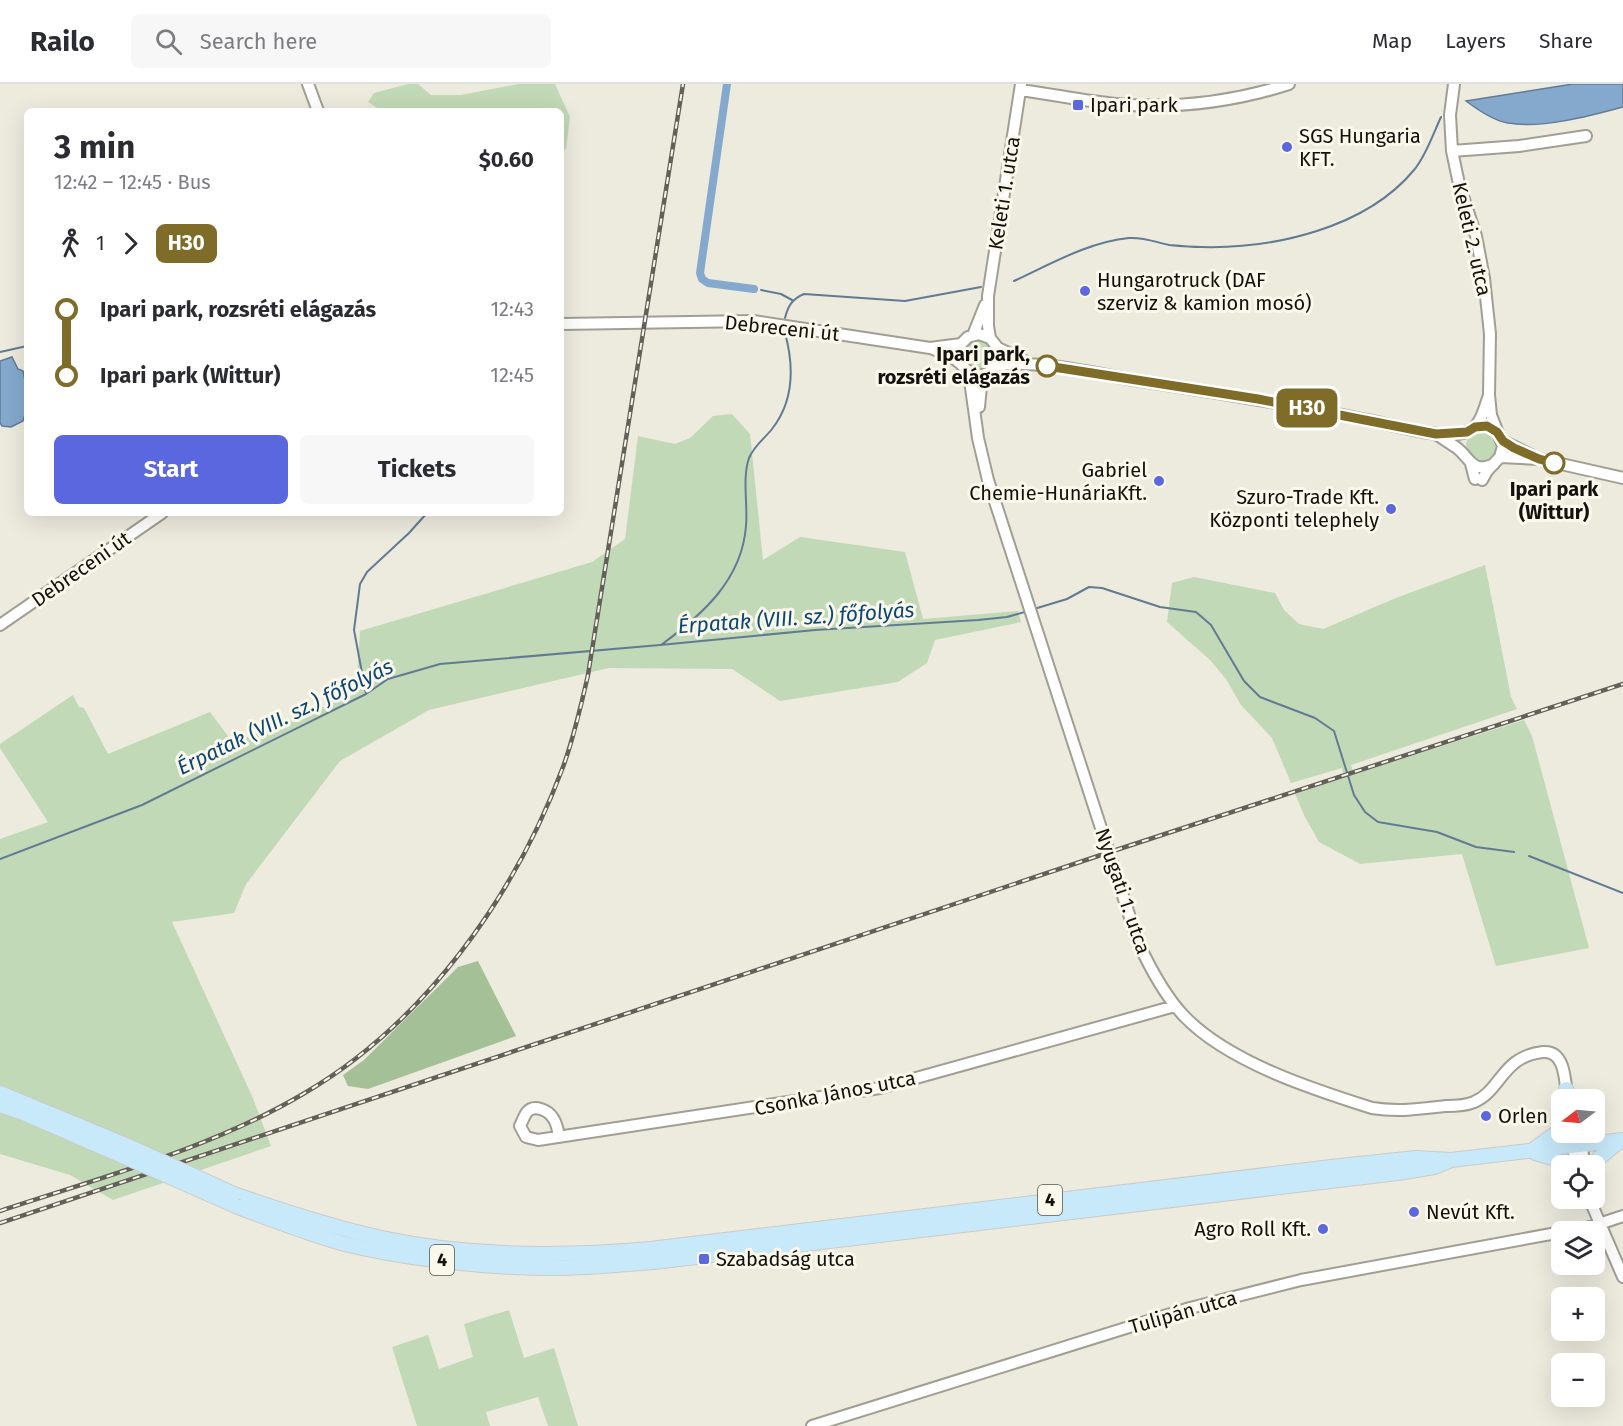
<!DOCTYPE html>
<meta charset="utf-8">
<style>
body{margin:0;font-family:"Fira Sans",sans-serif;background:#f7f7f7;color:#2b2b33;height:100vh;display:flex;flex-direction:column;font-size:22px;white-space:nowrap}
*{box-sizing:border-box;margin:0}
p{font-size:20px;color:#7c7c81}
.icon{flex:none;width:33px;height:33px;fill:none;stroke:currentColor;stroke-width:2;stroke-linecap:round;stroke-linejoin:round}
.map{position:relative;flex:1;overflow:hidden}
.sheet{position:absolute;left:24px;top:24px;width:540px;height:408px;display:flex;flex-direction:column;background:#fff;border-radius:9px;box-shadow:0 6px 24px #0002}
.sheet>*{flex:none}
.badge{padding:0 12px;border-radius:9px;font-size:21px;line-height:39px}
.needle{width:39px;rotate:254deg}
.tools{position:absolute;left:1551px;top:1005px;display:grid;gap:12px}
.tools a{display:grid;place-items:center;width:54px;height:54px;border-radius:9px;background:#fff;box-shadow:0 6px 24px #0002;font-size:30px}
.map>.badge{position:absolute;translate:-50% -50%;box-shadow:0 0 0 3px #fff}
.legs{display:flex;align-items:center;gap:9px;height:66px;padding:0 30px;font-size:20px}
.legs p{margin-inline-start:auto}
.head{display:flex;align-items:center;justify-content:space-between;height:102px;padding:0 30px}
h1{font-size:33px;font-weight:700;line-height:45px}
.action{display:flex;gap:12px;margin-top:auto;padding:12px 30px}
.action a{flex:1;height:69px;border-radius:9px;background:#5b67df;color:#fff;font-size:24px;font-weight:700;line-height:69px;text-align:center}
.action a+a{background:#f7f7f7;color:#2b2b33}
ul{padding:0 30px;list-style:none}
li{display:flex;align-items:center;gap:21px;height:66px;font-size:22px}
li i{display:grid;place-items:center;width:9px;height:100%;margin:0 8px;background:currentColor}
li i::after{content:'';width:15px;height:15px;margin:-8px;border:4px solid;border-radius:50%;background:#fff}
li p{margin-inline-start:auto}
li:first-child i{background:linear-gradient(#0000 50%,currentColor 0)}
li:last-child i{background:linear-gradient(currentColor 50%,#0000 0)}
header{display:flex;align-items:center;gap:36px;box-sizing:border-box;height:84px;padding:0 30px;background:#fff;border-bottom:2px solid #e1e1e2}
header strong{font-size:28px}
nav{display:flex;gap:33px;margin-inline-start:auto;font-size:21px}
.search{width:420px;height:54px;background:#f7f7f7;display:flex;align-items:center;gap:15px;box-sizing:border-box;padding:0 21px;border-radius:9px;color:#7c7c81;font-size:22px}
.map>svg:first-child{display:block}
.green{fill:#c1d9b6}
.forest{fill:#a4c096}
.water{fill:#84a9cd;stroke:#627b93;stroke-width:1.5}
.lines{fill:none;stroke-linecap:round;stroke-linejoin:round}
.stream{stroke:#627b93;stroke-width:2}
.canal{stroke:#84a9cd;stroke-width:8}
.minor-casing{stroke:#a19e93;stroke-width:14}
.major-casing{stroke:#cbcbca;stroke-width:16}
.minor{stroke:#fff;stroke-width:10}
.major{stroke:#c8e9fa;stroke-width:14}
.rail-casing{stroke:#626059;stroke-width:4.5}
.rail{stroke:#faf7eb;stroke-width:2;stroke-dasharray:7;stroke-linecap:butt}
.major-bridge-casing{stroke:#cbcbca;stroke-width:16;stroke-linecap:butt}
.major-bridge{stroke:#c8e9fa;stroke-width:14}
.line-1-casing{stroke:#fff;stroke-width:14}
.line-1{stroke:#7e6c28;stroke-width:9}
.poi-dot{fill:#5b67df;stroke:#faf7eb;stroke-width:2}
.stop-1-dot{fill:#fff;stroke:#7e6c28;stroke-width:3}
.labels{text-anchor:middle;stroke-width:6;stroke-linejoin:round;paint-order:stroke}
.shield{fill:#faf7eb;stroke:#585650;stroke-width:1.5}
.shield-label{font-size:18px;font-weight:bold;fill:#12110d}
.poi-label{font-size:20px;fill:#12110d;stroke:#faf7eb;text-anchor:start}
.street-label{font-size:20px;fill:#12110d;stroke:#faf7eb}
.stop-label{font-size:20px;font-weight:bold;fill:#12110d;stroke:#faf7eb;text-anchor:end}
.water-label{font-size:21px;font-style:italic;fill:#0c4774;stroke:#faf7eb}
</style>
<header>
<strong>Railo</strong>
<div class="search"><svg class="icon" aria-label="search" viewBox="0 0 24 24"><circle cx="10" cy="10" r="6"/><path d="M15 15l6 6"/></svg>Search here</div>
<nav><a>Map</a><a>Layers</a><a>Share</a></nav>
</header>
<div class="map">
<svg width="1623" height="1342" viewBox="0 0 1623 1342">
<rect width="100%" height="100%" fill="#edeade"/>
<path class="green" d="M408,0H418L431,11H461L518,0H555L570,33L566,65L561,67V27H382L368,18L374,9Z
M963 271a16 16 0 1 1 32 0a16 16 0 1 1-32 0Z
M732,330L750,350L763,476L800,453L905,468L923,535L1018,527L1021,538L935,556L927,579L898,598L780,617L732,585L609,584L429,626L340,677L246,800L234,829L172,838L252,1012L271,1062L113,1116L70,1091L0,1070V755L48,738L0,664V660L73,611L79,623L84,624L108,670L210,628L233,659L356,610L360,547L592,478L625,455L638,352L675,360L690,354L713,332Z
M1466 362a16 16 0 1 1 32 0a16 16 0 1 1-32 0Z
M1485,481L1511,613L1517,625L1351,681L1354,690L1524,636L1532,652L1589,864L1496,882L1462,770L1360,780L1319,758L1305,733L1295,710L1344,693L1342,684L1291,699L1272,654L1241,621L1226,595L1210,576L1167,538L1172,499L1194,493L1275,509L1284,526L1299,540L1323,545L1396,514Z
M509,1226L524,1274L554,1264L578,1342H548L538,1313L486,1328L490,1342H417L392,1263L428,1251L439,1285L473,1273L464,1240Z"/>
<path class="forest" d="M478,877L516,952L368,1005L348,1002L343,991L364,976L458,883Z"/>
<path class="water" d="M1573,0H1623V23C1590,32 1541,45 1508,39C1494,37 1478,26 1466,17Z
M12,273L18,285L23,287C27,305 29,320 23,337L11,343L2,342L0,339V277Z"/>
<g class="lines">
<path class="stream" d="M1014,197C1051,180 1088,158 1129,154C1144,153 1155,158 1169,161C1180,162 1191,163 1201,163C1274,165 1366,144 1414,86C1426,72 1433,50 1441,33
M761,206L781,210L792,216
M785,234C788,222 792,215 804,210L905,217L981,203
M0,268L27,262
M1034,525L1067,515L1089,503L1102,504L1160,523L1196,528L1211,541L1244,597L1260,613L1315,634L1334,647L1354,711L1365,728L1378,738L1437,748L1476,763L1514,768
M661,561C702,531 742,496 746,442C748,421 742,394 749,374C754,362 765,354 772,345C794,317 794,282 785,249
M366,610L354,546L360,500L367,488L409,449L427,429
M1529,772L1623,809
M0,775L142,721L366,610L388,595L440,580L660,561L815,546L978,536L1007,533L1028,527"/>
<path class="canal" d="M727,0L700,189L702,195L708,199L754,205"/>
<g class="minor-casing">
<path id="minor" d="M308,0L318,27
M1454,0L1450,31L1452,67L1459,100L1476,152L1484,194L1490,250L1489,311L1491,331L1503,362L1500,373L1487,387L1482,396
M1020,6C1052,10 1084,17 1116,20C1175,25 1233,18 1289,0
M1452,67L1519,62L1586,52
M561,240L753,237L930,264L961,260
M973,251L985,221
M990,254L988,242V212L1021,0
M933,265C941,268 949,271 956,276C969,285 970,298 990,288L998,277
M959,278L958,269L961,260L968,253L979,250L990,254L998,264L1025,277
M996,282C1036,275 1088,288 1128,295C1208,307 1287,320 1367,336C1390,340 1445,357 1466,348C1481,343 1484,325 1489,311
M969,289L978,354L988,396L1138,858C1150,884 1164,911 1184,932C1228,978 1312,1005 1372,1024C1397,1028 1421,1025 1446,1022C1455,1022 1465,1022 1474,1018C1501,1007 1502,972 1543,968C1565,966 1565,996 1567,1012
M979,323L981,302L986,290
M1436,350C1443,355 1450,359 1457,364C1471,375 1472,390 1494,380
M1503,357L1531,371
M1500,373L1539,375L1623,394
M1471,380L1475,395
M0,541L162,429
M1571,1048L1576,1082
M1579,1048L1585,1082
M559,1053C558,1047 557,1039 553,1034C548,1026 534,1020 527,1028C524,1032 522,1038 520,1042L526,1053L538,1056L880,1004L1175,922
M1589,1114L1623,1193
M1564,1148L1590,1143L1623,1132
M812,1342L1190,1224L1301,1196L1562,1148"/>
</g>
<g class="major-casing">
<path id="major" d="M1566,1005L1571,1016
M0,1009L128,1062
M0,1021L21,1028L118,1070
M1534,1065L1559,1047L1562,1038
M1535,1069L1552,1074L1565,1082
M1593,1082L1599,1074L1620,1057
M234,1110C283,1127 331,1143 382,1154C470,1173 561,1173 650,1165L1340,1082L1416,1074L1451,1076L1623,1056
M238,1123C272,1136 306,1149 341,1159C404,1175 480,1183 544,1184C581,1185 617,1181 654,1178L1398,1089L1434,1083L1449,1077"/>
</g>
<use href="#minor" class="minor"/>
<use href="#major" class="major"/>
<g class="rail-casing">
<path id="rail" d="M0,1127C102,1093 210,1065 303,1010C424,940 515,812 563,683C574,653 581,622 588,591L683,0
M0,1139L1110,768L1623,600"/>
</g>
<use href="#rail" class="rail"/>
<g class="major-bridge-casing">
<path id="major-bridge" d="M128,1062L234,1110
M118,1070L238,1123"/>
</g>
<use href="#major-bridge" class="major-bridge"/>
</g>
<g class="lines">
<g class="line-1-casing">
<path id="line-1" d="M1047,282L1258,315L1436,350L1467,348L1475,343L1487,342L1497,348L1503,357L1514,364L1539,375L1554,379"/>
</g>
<use href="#line-1" class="line-1"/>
</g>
<g class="poi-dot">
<rect x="1072" y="15" width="12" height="12" rx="3"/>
<circle cx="1287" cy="63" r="6"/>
<circle cx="1085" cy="207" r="6"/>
<circle cx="1159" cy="397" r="6"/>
<circle cx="1391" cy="425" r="6"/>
<circle cx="1486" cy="1032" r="6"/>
<circle cx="1414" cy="1128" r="6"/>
<circle cx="1323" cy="1145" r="6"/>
<rect x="698" y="1169" width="12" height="12" rx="3"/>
</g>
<g class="stop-1-dot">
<circle cx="1047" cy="282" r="10"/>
<circle cx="1554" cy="379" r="10"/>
</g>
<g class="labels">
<g class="shield">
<rect x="1038" y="1101" width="24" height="30" rx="4.5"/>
<rect x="430" y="1161" width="24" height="30" rx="4.5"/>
</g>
<g class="shield-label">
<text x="1050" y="1122">4</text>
<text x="442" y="1182">4</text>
</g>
<g class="poi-label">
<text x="1090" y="28">Ipari park</text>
<text x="1299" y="59">SGS Hungaria<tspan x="1299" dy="23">KFT.</tspan></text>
<text x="1097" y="203">Hungarotruck (DAF<tspan x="1097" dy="23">szerviz &amp; kamion mosó)</tspan></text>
<text x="1147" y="393" text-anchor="end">Gabriel<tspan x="1147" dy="23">Chemie-HunáriaKft.</tspan></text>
<text x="1379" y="420" text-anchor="end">Szuro-Trade Kft.<tspan x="1379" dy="23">Központi telephely</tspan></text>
<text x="1498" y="1039">Orlen</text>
<text x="1426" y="1135">Nevút Kft.</text>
<text x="1311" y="1152" text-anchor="end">Agro Roll Kft.</text>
<text x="716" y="1182">Szabadság utca</text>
</g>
<g class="street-label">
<text transform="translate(1004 109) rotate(-81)" y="7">Keleti 1. utca</text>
<text transform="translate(1472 155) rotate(77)" y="7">Keleti 2. utca</text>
<text transform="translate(782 244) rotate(6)" y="7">Debreceni út</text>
<text transform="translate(81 485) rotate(-35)" y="7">Debreceni út</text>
<text transform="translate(1123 807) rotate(71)" y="7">Nyugati 1. utca</text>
<text transform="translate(835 1009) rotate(-11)" y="7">Csonka János utca</text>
<text transform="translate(1183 1228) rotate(-16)" y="7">Tulipán utca</text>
</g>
<g class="stop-label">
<text x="1030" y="277">Ipari park,<tspan x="1030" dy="23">rozsréti elágazás</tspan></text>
<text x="1554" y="412" text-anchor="middle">Ipari park<tspan x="1554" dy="23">(Wittur)</tspan></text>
</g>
<g class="water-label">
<text transform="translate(796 534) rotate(-4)" y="7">Érpatak (VIII. sz.) főfolyás</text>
<text transform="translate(285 633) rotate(-26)" y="7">Érpatak (VIII. sz.) főfolyás</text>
</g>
</g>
</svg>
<div class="tools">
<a><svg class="needle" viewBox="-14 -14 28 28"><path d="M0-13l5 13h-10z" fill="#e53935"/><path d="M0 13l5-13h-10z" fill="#7c7c81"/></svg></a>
<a><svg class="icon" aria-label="locate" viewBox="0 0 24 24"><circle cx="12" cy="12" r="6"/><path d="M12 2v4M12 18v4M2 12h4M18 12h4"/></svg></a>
<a><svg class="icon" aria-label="layers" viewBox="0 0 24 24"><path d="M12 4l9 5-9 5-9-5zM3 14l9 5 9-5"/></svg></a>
<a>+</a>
<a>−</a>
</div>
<b class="badge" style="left:1307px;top:324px;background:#7e6c28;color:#fff">H30</b>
<section class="sheet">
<div class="head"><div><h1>3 min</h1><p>12:42 – 12:45 · Bus</p></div><b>$0.60</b></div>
<div class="legs"><svg class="icon" aria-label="walk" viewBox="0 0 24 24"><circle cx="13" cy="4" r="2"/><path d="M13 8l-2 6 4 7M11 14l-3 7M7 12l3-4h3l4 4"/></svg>1<svg class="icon" aria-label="forward" viewBox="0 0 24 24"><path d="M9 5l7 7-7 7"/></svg><b class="badge" style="background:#7e6c28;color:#fff">H30</b></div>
<ul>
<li><i style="color:#7e6c28"></i><b>Ipari park, rozsréti elágazás</b><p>12:43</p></li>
<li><i style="color:#7e6c28"></i><b>Ipari park (Wittur)</b><p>12:45</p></li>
</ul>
<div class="action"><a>Start</a><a>Tickets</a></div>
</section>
</div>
